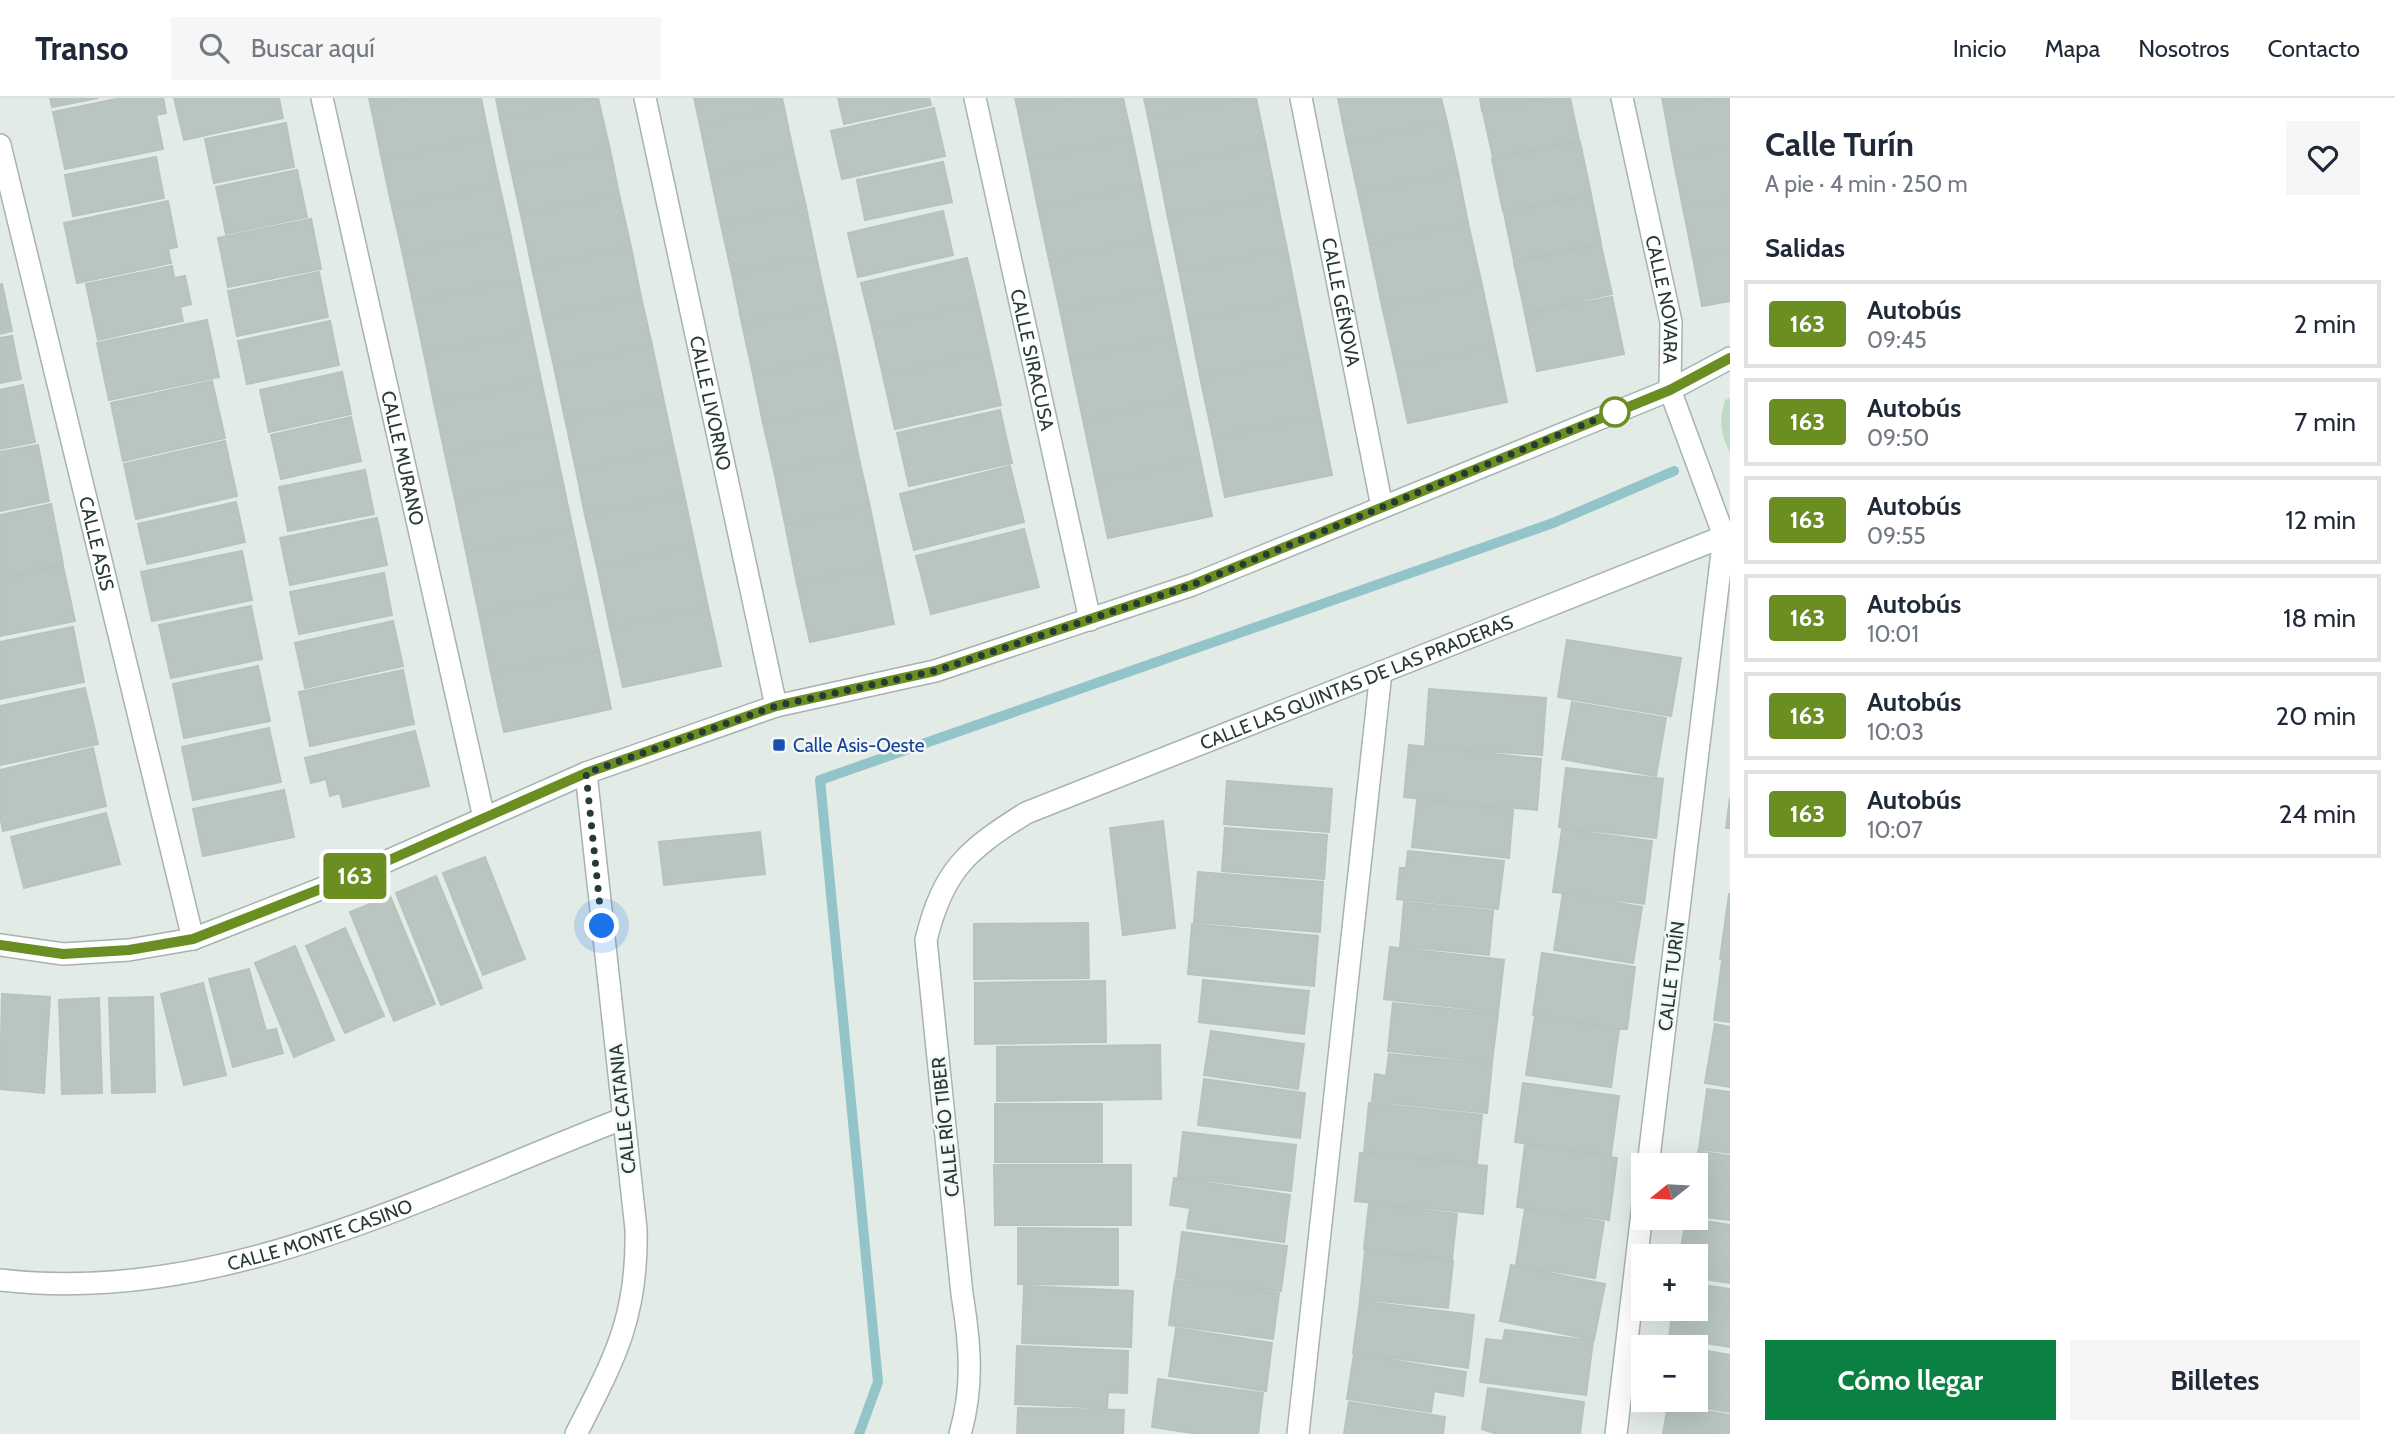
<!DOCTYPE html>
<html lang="es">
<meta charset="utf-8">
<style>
body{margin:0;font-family:Cabin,sans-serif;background:#f6f6f7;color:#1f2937;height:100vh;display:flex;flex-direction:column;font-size:26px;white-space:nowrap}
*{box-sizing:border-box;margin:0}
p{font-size:23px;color:#747a83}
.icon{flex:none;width:38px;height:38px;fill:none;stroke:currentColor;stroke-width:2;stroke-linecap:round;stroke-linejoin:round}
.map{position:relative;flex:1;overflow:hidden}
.panel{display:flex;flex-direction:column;background:#fff;width:665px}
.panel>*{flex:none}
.badge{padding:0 14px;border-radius:5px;font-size:24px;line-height:46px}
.needle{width:46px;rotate:252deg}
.fabs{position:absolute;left:1631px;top:1055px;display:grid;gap:14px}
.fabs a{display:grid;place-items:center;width:77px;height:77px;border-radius:0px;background:#fff;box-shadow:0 7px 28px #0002;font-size:35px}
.you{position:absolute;width:35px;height:35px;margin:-18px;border:5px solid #fff;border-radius:50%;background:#1a73e8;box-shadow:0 0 0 10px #1a73e833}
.map>.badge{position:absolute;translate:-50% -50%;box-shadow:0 0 0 4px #fff}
h2{padding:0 35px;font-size:26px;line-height:63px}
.round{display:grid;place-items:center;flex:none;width:74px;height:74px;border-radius:0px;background:#f6f6f7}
.summary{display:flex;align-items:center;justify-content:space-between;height:119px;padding:0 35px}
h1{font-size:33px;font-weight:700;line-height:52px}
.primary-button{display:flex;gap:14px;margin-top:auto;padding:14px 35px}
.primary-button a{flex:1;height:80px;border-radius:0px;background:#0b8043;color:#fff;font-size:28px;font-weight:700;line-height:80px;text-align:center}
.primary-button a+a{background:#f6f6f7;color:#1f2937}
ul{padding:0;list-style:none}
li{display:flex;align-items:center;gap:21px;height:88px;margin:0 14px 10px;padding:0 21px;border:4px solid #e0e1e3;border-radius:0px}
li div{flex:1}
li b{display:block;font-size:26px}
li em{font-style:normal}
li .badge{min-width:77px;font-weight:700;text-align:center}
header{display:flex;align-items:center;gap:42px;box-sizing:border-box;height:98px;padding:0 35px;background:#fff;border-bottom:2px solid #e0e1e3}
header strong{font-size:33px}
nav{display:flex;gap:38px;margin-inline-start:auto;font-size:24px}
.search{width:490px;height:63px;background:#f6f6f7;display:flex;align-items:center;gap:18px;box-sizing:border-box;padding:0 24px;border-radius:0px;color:#747a83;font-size:26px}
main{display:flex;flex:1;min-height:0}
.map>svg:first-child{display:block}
.green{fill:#bfdac5}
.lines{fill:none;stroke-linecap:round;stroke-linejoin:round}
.stream{stroke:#92c4ca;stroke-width:10}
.building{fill:#b9c6c0;stroke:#b6c4be;stroke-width:2}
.street-casing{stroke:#a6b3ae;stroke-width:24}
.street{stroke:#fff;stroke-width:21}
.line-casing{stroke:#fff;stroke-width:16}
.line{stroke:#6b8e23;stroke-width:10}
.walk{stroke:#253b34;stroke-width:7;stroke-dasharray:0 12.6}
.stop-dot{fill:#fff;stroke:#6b8e23;stroke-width:3.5}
.transit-dot{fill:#1a4fb4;stroke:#f3f8f6;stroke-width:2.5}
.labels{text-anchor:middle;stroke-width:5;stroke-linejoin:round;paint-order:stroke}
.street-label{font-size:19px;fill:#253b34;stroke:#f3f8f6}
.transit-label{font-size:19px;fill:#164399;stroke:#f3f8f6;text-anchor:start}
</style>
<header>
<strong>Transo</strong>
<div class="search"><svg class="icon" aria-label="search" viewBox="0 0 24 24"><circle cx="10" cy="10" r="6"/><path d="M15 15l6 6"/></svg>Buscar aquí</div>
<nav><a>Inicio</a><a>Mapa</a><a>Nosotros</a><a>Contacto</a></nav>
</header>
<main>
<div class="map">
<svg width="1730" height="1336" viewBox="0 0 1730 1336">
<rect width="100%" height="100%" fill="#e3ebe7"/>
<path class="green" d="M1730,300V355C1720,335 1719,324 1725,302Z"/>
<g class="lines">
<path class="stream" d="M859,1336L878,1284L820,682L1553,425L1674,373"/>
</g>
<path class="building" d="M50,0H98L52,9Z
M121,0H163L166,15L156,17L163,51L65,71L53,14Z
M174,0H279L283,20L184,42Z
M369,0H411L371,9Z
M411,0H481L489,39L382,62L371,9Z
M496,0H597L500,21Z
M598,0L610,52L511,72L500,21Z
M694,0H782L784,9L700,27Z
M838,0H929L931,7L844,26Z
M1015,0H1080L1018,13Z
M1080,0H1123L1132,40L1028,61L1018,13Z
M1144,0H1246L1148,19Z
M1246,0H1256L1266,48L1158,69L1148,19Z
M1338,0H1441L1447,24L1347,45Z
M1480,0H1544L1482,13Z
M1551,0H1570L1579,42L1493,60L1483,14Z
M1662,0H1719L1664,10Z
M1719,0H1730V49L1673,60L1664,10Z
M784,9L794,57L710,75L700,27Z
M934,10L945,58L842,81L831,33Z
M1447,24L1458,74L1358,95L1347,45Z
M286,25L294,69L214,85L205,41Z
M489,39L499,86L392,109L382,62Z
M1132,40L1142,88L1038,110L1028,61Z
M1580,44L1591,96L1503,113L1492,61Z
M1266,48L1276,98L1168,120L1158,69Z
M1730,49V101L1683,110L1673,60Z
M610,52L619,96L521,117L511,72Z
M794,57L806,109L721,127L710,75Z
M156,59L164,100L73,118L65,77Z
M943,64L952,104L865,122L857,82Z
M297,72L307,119L226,136L216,89Z
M1458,74L1468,125L1369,146L1358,95Z
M499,86L510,134L403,157L392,109Z
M1142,88L1153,141L1049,162L1038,110Z
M619,96L631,149L532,170L521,117Z
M1591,97L1601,145L1514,163L1504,115Z
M1276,98L1287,151L1179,173L1168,120Z
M1730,101V153L1693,160L1683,110Z
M168,103L177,149L168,151L171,165L77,185L64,125Z
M806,109L816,158L732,176L721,127Z
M943,113L953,157L858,179L848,135Z
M311,121L321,171L228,189L218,140Z
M1468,125L1482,187L1382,208L1369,146Z
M510,134L520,182L413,204L403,157Z
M1153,141L1164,191L1060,212L1049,162Z
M1601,147L1612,196L1525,215L1514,165Z
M631,149L641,199L543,220L532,170Z
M1287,151L1297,202L1189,223L1179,173Z
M1730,153V203L1702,208L1693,160Z
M816,158L827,208L742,226L732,176Z
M967,160L978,205L872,230L861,185Z
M172,168L174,180L185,178L191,206L180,209L183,223L98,242L86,186Z
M319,174L328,219L237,238L228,193Z
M520,182L531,234L424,256L413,204Z
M2,186L12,233L0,236V187Z
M1482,187L1495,248L1396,270L1382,208Z
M1164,191L1174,239L1070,261L1060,212Z
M641,199L652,247L554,269L543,220Z
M1612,199L1624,256L1537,273L1525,216Z
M1297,202L1308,257L1200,279L1189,223Z
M978,205L989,254L883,278L872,230Z
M827,208L838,258L753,276L742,226Z
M207,222L219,279L109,302L97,245Z
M330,223L339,267L247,286L238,243Z
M531,234L541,282L434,305L424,256Z
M12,238L21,281L0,285V240Z
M1174,239L1187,300L1083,322L1070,261Z
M652,247L663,299L565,321L554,269Z
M1495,248L1507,304L1408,325L1396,270Z
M989,254L1001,307L895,331L883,278Z
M1308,257L1320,318L1213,340L1200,279Z
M838,258L848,307L763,325L753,276Z
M342,274L351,316L269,334L260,292Z
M541,282L552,333L445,356L434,305Z
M212,283L225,340L123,363L111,305Z
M23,287L35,344L0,351V292Z
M663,299L674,351L576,372L565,321Z
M1187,300L1200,361L1096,384L1083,322Z
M848,307L858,356L774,373L763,325Z
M1000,312L1012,365L909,388L897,335Z
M1320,318L1332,377L1225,399L1213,340Z
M351,319L361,363L281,381L271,337Z
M552,333L562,380L455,402L445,356Z
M225,343L237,398L136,421L124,366Z
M38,347L49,403L0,413V354Z
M674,351L684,396L585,417L576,372Z
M858,356L870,409L785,426L774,373Z
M1200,361L1212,418L1108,440L1096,384Z
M1010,368L1024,424L914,452L900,396Z
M365,372L374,416L288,433L279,389Z
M562,380L573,432L466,454L455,402Z
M684,396L695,448L597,469L585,417Z
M236,404L245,444L147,466L138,426Z
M51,406L63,466L0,479V417Z
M870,409L882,468L797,486L785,426Z
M377,420L387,467L290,487L280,440Z
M1024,431L1039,489L931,516L916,458Z
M573,432L586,492L479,516L466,454Z
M695,448L708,509L610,530L597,469Z
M242,453L252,502L152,523L141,474Z
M63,468L75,523L0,538V481Z
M882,468L894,526L810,544L797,486Z
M384,475L392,517L299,536L290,494Z
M586,492L599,553L491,575L479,516Z
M251,508L262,561L171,580L159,527Z
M708,509L721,568L623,589L610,530Z
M393,523L403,568L305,590L295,545Z
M73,529L84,584L0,601V544Z
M1567,542L1681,560L1671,618L1558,599Z
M599,553L611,611L504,634L491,575Z
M258,568L270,623L184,640L173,586Z
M403,572L414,626L310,648L299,594Z
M85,590L98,646L0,667V608Z
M1429,591L1546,600L1542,657L1425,649Z
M1572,604L1666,620L1656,678L1562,661Z
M269,630L281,684L193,702L182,649Z
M415,633L429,688L343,709L340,695L330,698L326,681L311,685L305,660Z
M1409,647L1541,661L1537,712L1404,699Z
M93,650L106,708L3,733L0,718V672Z
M1566,670L1663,681L1656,740L1559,729Z
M1227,683L1332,691L1329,734L1224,726Z
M284,692L294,739L203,758L193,711Z
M1730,700V730H1726Z
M1417,702L1513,712L1509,760L1412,749Z
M106,715L120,766L24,790L11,739Z
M1163,723L1175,830L1123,837L1110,730Z
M1225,730L1327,737L1324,781L1222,773Z
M1562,731L1652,743L1644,806L1553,794Z
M760,734L765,776L664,787L659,744Z
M1408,753L1504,763L1498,811L1397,801L1400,770H1406Z
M485,759L525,861L483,877L443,775Z
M1198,774L1323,784L1320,834L1194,824Z
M436,778L482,890L441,907L396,795Z
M1563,795L1642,809L1633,865L1554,852Z
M1729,796H1730V862L1720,861Z
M390,798L435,906L394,923L350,814Z
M1404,804L1493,813L1489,857L1400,848Z
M1088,825L1089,880L974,881V826Z
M1192,826L1318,838L1314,888L1188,876Z
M345,830L384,918L345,935L306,848Z
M295,848L334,942L294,959L255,865Z
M1390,849L1504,862L1498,914L1384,901Z
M1542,855L1635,869L1627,931L1533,917Z
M1722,863L1730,864V924L1714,922Z
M249,871L266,933L276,931L283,955L233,969L209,881Z
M1203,882L1309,893L1304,936L1199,924Z
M1105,883L1106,944L975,946V885Z
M203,885L226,977L184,987L161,896Z
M2,896L50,899L44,995L0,991Z
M153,899L155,994L112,995L109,900Z
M99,900L102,995L62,996L59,902Z
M1393,905L1498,916L1492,964L1388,953Z
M1535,918L1619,931L1611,989L1526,977Z
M1715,926L1730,929V989L1705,985Z
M1211,933L1304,946L1298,991L1204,977Z
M1160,947L1161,1001L997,1003V949Z
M1389,956L1492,966L1487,1015L1372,1003L1375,976L1386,978Z
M1204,981L1305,995L1300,1040L1198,1027Z
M1523,985L1619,998L1611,1057L1515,1044Z
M1707,991L1730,994V1055L1699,1051Z
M1369,1005L1482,1017L1477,1065L1364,1054Z
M995,1006H1102V1064H995Z
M1183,1034L1296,1047L1291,1093L1178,1079Z
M1525,1047L1617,1060L1609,1122L1517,1109Z
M1698,1053L1730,1058V1122L1696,1118Z
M1360,1055L1487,1068L1483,1116L1355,1103Z
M994,1067H1131V1127H995Z
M1174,1080L1290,1097L1284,1144L1187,1130L1190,1110L1170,1107Z
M1369,1106L1457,1116L1452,1161L1364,1151Z
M1525,1111L1604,1124L1595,1180L1516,1167Z
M1686,1120L1730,1127V1185L1696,1180V1158H1680Z
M1018,1130L1118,1131V1187L1018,1186Z
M1182,1134L1287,1148L1281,1193L1176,1180Z
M1365,1153L1453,1163L1448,1210L1360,1201Z
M1511,1167L1605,1186L1594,1242L1500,1223Z
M1175,1182L1279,1195L1273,1241L1169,1227Z
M1696,1186L1730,1191V1249L1669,1239L1673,1211H1696Z
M1024,1188L1133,1193L1131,1249L1022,1245Z
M1360,1203L1474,1217L1468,1270L1353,1255Z
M1176,1230L1272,1245L1266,1293L1169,1278Z
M1505,1232L1593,1243L1586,1297L1480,1284L1486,1241L1503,1243Z
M1017,1248L1128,1253L1127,1295L1108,1294L1107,1310L1015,1306Z
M1696,1251L1730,1257V1314L1666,1304L1696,1302Z
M1354,1256L1466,1274L1463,1298L1434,1293L1431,1314L1347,1301Z
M1158,1281L1263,1295L1258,1336H1199L1152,1329Z
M1488,1290L1584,1304L1580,1336H1497L1482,1331Z
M1349,1304L1445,1319L1443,1336H1344Z
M1668,1307L1730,1317V1336H1663Z
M1018,1310L1124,1312L1123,1336H1017Z"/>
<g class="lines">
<g class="street-casing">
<g id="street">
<path id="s1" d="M322,0L484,720"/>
<path id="s2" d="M645,0L776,608"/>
<path id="s3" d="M975,0L1090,522"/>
<path id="s4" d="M1301,0L1382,409"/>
<path id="s5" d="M1622,0L1671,224L1670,292L1724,438L1648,1068"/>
<path id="s6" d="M0,47L193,841"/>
<path d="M0,847L63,856L129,852L193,841L351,779L586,675L776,608L935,573L1192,487L1670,292L1730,260"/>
<path id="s7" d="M0,1182C220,1208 424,1097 622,1021"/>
<path d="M576,1336C615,1260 638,1218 636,1131L586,675"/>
<path id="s8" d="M960,1336C974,1288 970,1245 962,1196L926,842C943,772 967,752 1026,715L1730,436"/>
<path d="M1298,1336L1381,574"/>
<path d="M1616,1336L1643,1106"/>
</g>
</g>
<use href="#street" class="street"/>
</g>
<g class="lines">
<g class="line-casing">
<path id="line" d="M0,847L63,856L129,852L193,841L351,779L586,675L776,608L935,573L1192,487L1670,292L1730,260"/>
</g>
<use href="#line" class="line"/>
<path class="walk" d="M602,828L586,675L776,608L935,573L1192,487L1622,311L1615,314"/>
</g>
<circle class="stop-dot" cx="1615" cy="314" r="14"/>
<rect class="transit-dot" x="772" y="640" width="14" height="14" rx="3.5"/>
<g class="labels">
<g class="street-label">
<text dy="7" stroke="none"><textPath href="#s5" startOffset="206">CALLE NOVARA</textPath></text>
<text dy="7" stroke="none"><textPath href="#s4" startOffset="208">CALLE GÉNOVA</textPath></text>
<text dy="7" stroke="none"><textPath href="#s3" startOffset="268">CALLE SIRACUSA</textPath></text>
<text dy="7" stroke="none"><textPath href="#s2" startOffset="312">CALLE LIVORNO</textPath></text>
<text dy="7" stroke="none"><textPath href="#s1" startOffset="369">CALLE MURANO</textPath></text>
<text dy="7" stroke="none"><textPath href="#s6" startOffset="410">CALLE ASIS</textPath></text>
<text dy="7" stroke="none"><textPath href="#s8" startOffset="1020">CALLE LAS QUINTAS DE LAS PRADERAS</textPath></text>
<text transform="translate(1671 878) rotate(-83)" y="7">CALLE TURÍN</text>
<text transform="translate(622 1011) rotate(-96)" y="7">CALLE CATANIA</text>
<text transform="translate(945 1029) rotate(-96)" y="7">CALLE RÍO TIBER</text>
<text dy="7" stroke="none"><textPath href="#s7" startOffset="326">CALLE MONTE CASINO</textPath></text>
</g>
<g class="transit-label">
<text x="793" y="654">Calle Asis-Oeste</text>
</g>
</g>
</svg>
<div class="fabs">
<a><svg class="needle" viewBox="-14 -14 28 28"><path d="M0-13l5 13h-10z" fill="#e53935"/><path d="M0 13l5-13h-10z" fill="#747a83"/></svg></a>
<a>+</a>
<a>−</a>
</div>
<div class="you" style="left:602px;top:828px"></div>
<b class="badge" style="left:355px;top:778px;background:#6b8e23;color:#fff">163</b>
</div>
<section class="panel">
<div class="summary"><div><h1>Calle Turín</h1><p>A pie · 4 min · 250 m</p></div><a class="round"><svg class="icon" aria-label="heart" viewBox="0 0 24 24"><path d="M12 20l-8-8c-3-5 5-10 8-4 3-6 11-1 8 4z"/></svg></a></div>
<h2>Salidas</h2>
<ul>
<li><span class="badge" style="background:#6b8e23;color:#fff">163</span><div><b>Autobús</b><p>09:45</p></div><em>2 min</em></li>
<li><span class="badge" style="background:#6b8e23;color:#fff">163</span><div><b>Autobús</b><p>09:50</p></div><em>7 min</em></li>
<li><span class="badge" style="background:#6b8e23;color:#fff">163</span><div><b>Autobús</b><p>09:55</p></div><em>12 min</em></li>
<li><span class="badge" style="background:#6b8e23;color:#fff">163</span><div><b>Autobús</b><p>10:01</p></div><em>18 min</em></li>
<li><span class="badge" style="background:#6b8e23;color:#fff">163</span><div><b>Autobús</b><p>10:03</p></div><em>20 min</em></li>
<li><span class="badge" style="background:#6b8e23;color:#fff">163</span><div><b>Autobús</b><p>10:07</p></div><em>24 min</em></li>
</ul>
<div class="primary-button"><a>Cómo llegar</a><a>Billetes</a></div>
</section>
</main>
